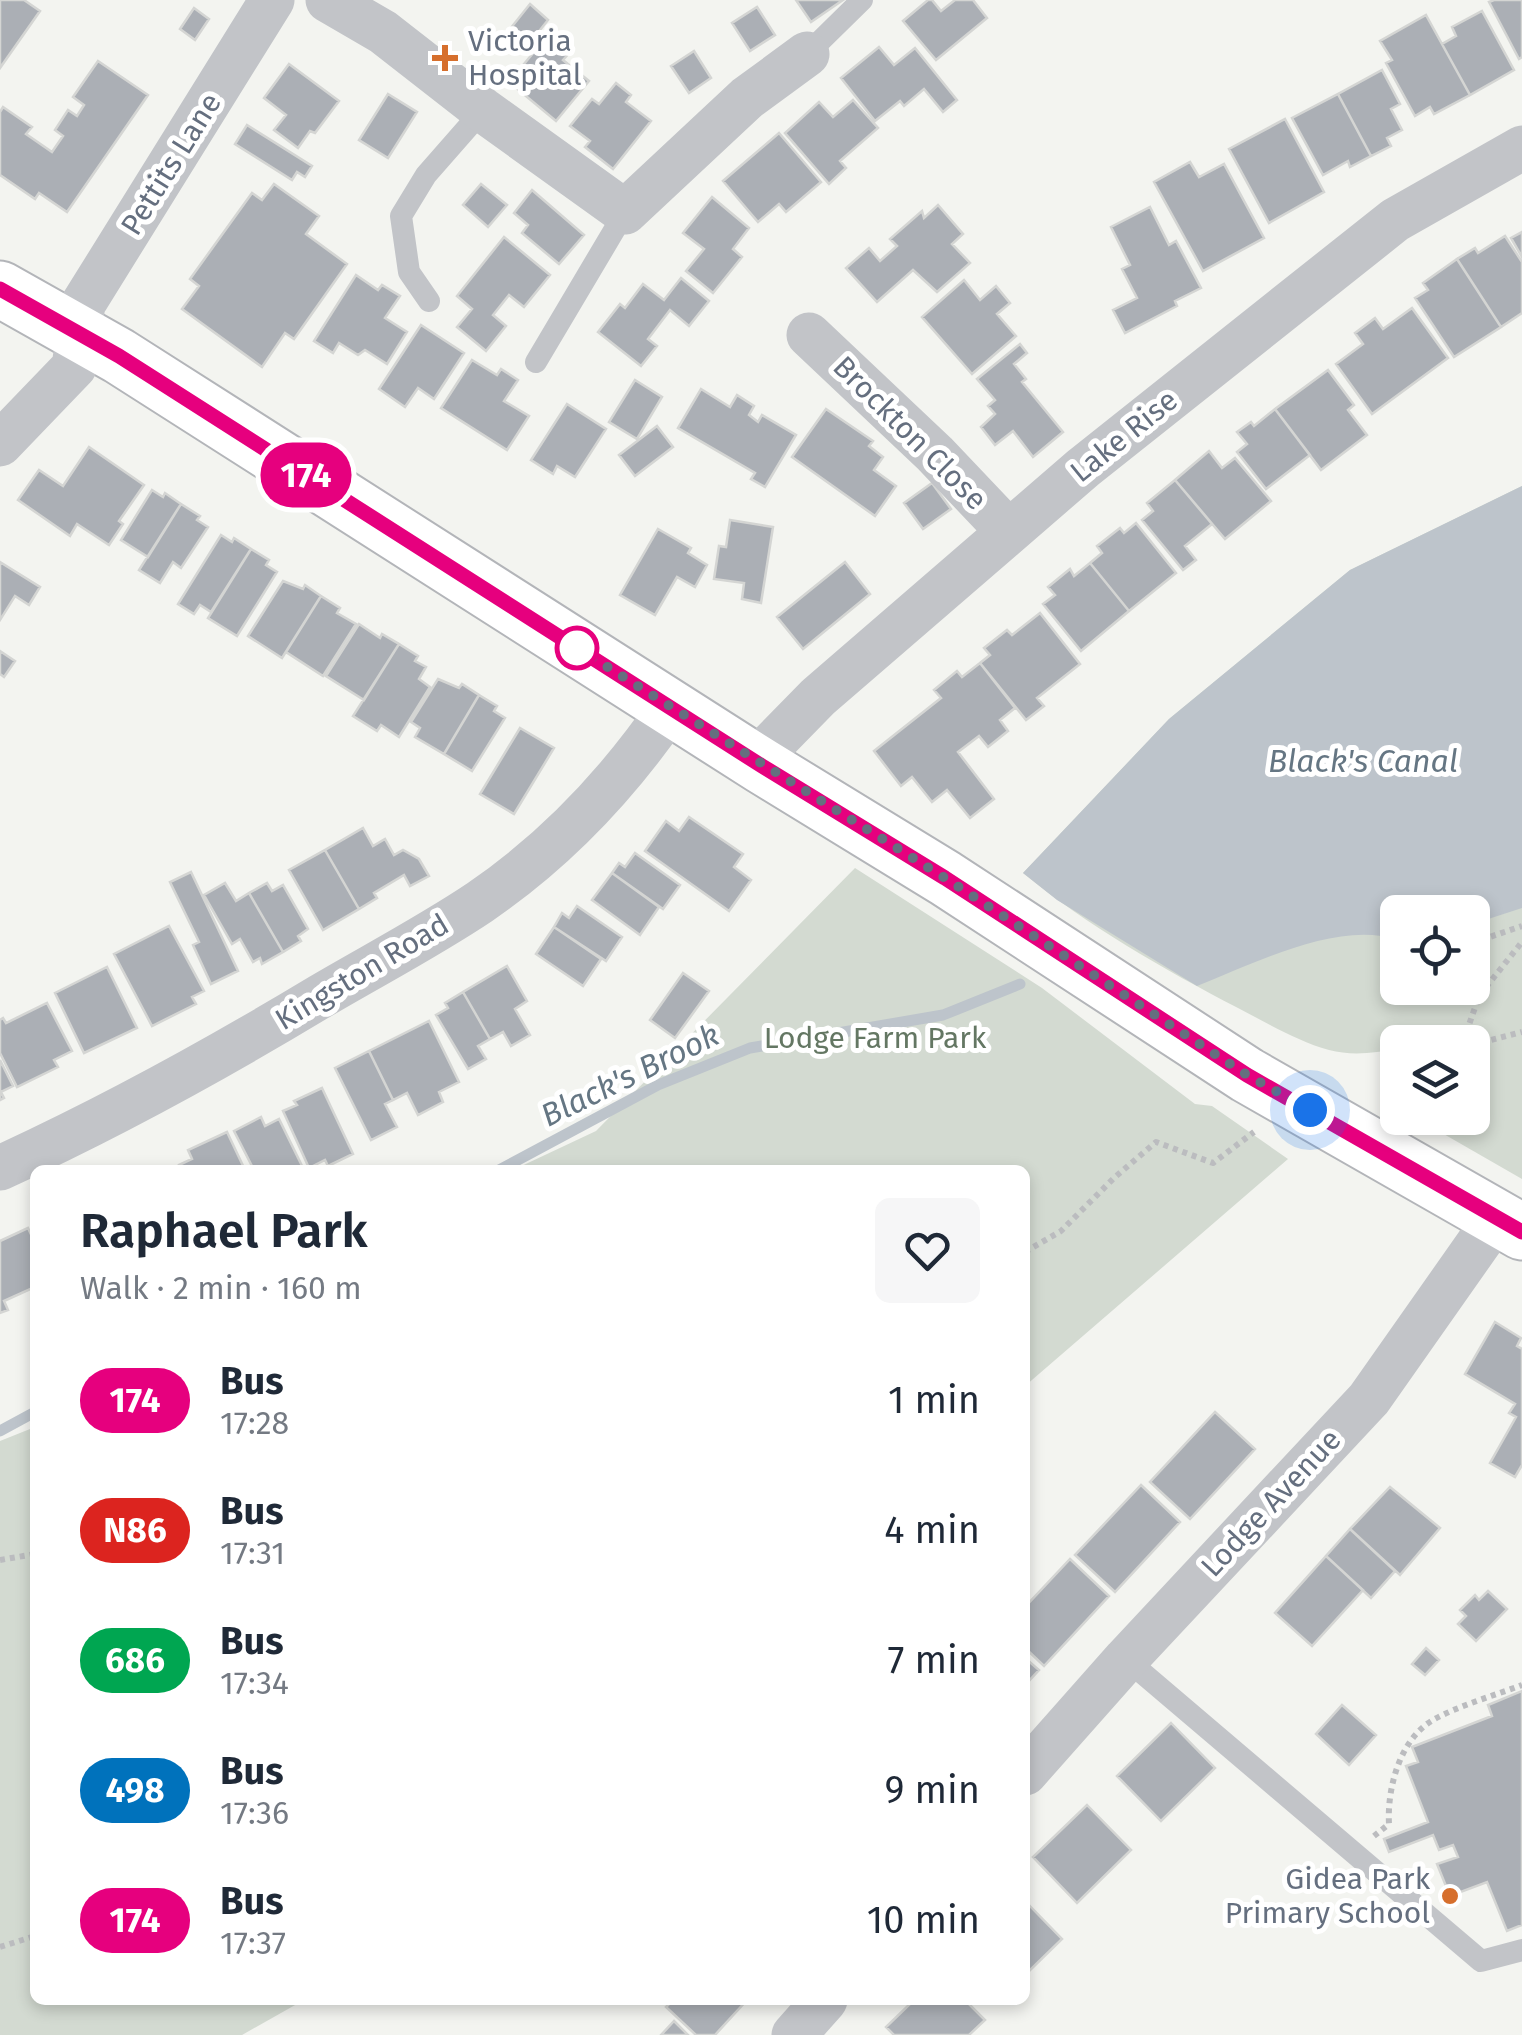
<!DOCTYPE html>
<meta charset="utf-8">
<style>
body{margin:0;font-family:"Fira Sans",sans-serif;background:#f6f6f7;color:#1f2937;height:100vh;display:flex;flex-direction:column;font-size:38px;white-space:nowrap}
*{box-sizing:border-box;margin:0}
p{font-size:32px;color:#747a83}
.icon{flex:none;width:55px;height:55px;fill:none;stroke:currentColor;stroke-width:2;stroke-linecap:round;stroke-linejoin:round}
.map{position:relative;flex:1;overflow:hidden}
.sheet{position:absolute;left:30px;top:1165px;width:1000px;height:840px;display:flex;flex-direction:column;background:#fff;border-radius:15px;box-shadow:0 5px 15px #0003}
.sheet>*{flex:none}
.badge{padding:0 20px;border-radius:32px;font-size:35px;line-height:65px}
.tools{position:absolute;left:1380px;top:895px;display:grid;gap:20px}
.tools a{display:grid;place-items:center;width:110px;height:110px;border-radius:15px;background:#fff;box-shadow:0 5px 15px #0003;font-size:50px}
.you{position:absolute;width:50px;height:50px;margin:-25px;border:8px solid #fff;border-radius:50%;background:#1a73e8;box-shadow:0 0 0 15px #1a73e833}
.map>.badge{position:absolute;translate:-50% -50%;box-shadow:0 0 0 5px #fff}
.round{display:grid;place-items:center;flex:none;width:105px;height:105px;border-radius:15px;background:#f6f6f7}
.headline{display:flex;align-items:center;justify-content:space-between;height:170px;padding:0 50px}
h1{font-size:48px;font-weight:600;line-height:75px}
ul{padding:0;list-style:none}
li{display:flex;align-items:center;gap:30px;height:130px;padding:0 50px}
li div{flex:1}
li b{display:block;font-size:38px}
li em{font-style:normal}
li .badge{min-width:110px;font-weight:700;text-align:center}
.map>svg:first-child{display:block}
.green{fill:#d3dad1;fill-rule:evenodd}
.water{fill:#bdc4cb}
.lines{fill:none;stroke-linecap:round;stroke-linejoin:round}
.stream{stroke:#bdc4cb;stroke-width:11}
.building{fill:#abafb5;stroke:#d4d5d3;stroke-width:2.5}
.primary-casing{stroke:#b3b5b9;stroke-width:59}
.path{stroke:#bbbcbf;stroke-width:6;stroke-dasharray:5 5;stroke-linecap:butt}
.service{stroke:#c2c4c8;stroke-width:22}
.minor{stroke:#c2c4c8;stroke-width:45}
.primary{stroke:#fff;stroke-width:55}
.line-casing{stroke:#fff;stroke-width:22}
.line{stroke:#e6007e;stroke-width:15}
.walk{stroke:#656f7f;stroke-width:10;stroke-dasharray:0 18}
.poi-dot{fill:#d66f2d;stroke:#fff;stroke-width:4}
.stop-dot{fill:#fff;stroke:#e6007e;stroke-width:5}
.labels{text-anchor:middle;stroke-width:10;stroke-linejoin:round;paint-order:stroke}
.poi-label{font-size:30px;fill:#656f7f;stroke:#fff;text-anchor:start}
.street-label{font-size:30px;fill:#656f7f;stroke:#fff}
.park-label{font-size:30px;fill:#647763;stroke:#fff}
.water-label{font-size:32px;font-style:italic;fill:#657683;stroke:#fff}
</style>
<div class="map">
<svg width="1522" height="2035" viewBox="0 0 1522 2035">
<rect width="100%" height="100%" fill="#f3f4f0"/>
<path class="green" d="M1522,486V1179L1435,1129L1430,1118H1472V1042H1398L1397,1049C1375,1053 1351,1056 1329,1050C1297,1041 1267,1023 1238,1008C1163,969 1088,926 1023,873L1169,719L1350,570ZM1398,912H1472V988H1398Z
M855,868L1042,988L1195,1104L1212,1106L1288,1159L1025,1386V1170H513L596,1131Z
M35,1427V2000H304L242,2035H0V1441Z"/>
<path class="water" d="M1522,486V908L1473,924L1472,912H1398L1397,940C1340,919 1250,965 1197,986L1057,900L1023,873L1169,719L1350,570Z"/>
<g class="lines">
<path class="stream" d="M499,1170L658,1085L750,1048L943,1015L1020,984
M0,1431L35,1412"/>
</g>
<path class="building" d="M0,0H24L40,11L0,68Z
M796,0H843L811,22Z
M928,0H932L941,11L955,0H973L987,18L936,60L903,21Z
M1494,0H1522V57L1519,59L1489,2Z
M530,4L548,20L529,44L510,29Z
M757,7L775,35L750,51L732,23Z
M194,8L209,19L195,40L180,29Z
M1482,11L1514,70L1470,95L1442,44L1456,36L1452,27Z
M1426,15L1470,95L1434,114L1430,107L1415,116L1386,63L1392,60L1380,41Z
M549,34L571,51L563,60L589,81L556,121L509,82Z
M879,47L894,65L915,48L957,100L943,112L924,89L904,106L900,101L875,121L841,78Z
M694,51L711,78L689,93L671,66Z
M98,61L148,95L67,212L39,193L35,199L0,175V112L3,107L32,127L26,134L52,152L63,136L55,130L68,110L77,116L84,105L73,97Z
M289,64L339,101L315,133L310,131L298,148L274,130L286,115L264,98Z
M1382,70L1400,104L1391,109L1402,130L1387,138L1391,146L1371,156L1338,94Z
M616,83L631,95L626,102L651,121L613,169L585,147L590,141L570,126L592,99L599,104Z
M388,94L417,112L388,158L359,140Z
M1338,94L1371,156L1350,167L1348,161L1323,175L1292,118Z
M853,100L878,128L840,161L846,168L829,184L785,133L819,102L833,117Z
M1285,119L1324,192L1269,223L1229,149Z
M247,125L312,166L305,177L297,172L292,180L235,144Z
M779,133L821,182L786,212L779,204L758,222L723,181Z
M1190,162L1199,177L1224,164L1264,238L1203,271L1154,182Z
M274,184L319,216L306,234L347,264L294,339L285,333L262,367L182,309L199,286L190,279L252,193L262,200Z
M481,184L507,205L488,227L463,205Z
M532,190L584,235L559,264L522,233L528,225L514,213Z
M712,197L749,228L733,249L742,257L713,293L686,271L704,249L683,233Z
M938,205L963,234L952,244L970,263L937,292L913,270L877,302L846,268L869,248L880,261L897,246L890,239L922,211L924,218Z
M1150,207L1169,245L1176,241L1201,288L1175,301L1177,306L1125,333L1113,310L1137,298L1122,269L1130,265L1111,227Z
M1522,232V257L1511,238Z
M1505,236L1522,262V313L1501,327L1457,259L1475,248L1478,253Z
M504,237L550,275L524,307L509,295L493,315L506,326L486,351L457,327L472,309L457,296Z
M1457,259L1501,327L1454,357L1415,298L1428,290L1423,283Z
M356,275L378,290L382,285L400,296L385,318L407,332L387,364L365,350L358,355L339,343L333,353L314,341Z
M681,278L709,301L689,326L670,310L648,339L657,346L641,366L598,332L620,304L625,308L643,284L664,300Z
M964,280L980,300L996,286L1010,303L997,314L1016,336L972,374L922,317Z
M1412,308L1448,358L1372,414L1336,364L1363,344L1355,333L1375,318L1383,329Z
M421,325L464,353L434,399L418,388L405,407L379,389Z
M1020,344L1027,353L1014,364L1026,379L1022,382L1063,432L1033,457L1013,431L995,445L981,427L995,414L988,406L995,400L977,379Z
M472,360L497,375L501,369L518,380L504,401L529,416L507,450L441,408Z
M1328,370L1354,405L1348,410L1367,435L1321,470L1275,409Z
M635,380L662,397L637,439L609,422Z
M701,389L730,407L737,395L754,406L749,415L758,422L762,415L796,435L765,487L751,479L755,473L678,428Z
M567,404L606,429L575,477L557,466L553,474L531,460Z
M826,409L873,441L869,446L883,457L874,470L896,486L875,516L792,457Z
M1275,409L1310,455L1266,489L1237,452L1247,444L1237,432L1251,422L1254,426Z
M657,426L673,447L635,476L619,455Z
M89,447L144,485L119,521L123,524L109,545L77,524L70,536L18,500L39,470L63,486Z
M1209,451L1222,468L1235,458L1271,501L1225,539L1175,480Z
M1175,480L1212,524L1185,546L1196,560L1183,570L1142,520L1153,511L1147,503Z
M932,483L951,509L923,529L904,503Z
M152,490L163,497L165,493L181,504L148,557L121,540Z
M181,504L200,516L197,520L208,527L181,568L173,562L160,583L139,570Z
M730,520L773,527L761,603L742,599L744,583L714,579L719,546L726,547Z
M1136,523L1176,573L1129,611L1090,563L1102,553L1097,546L1120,528L1124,533Z
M658,529L691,548L688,553L707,565L695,587L677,577L655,615L620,595Z
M221,535L232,542L234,538L251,549L211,612L200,605L194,614L178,604Z
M251,549L269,560L266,565L277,572L237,636L208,618Z
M0,562L40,587L29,605L15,596L0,620Z
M845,562L870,594L803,649L777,617Z
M1090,563L1129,611L1081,651L1043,604L1055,595L1048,587L1070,569L1074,576Z
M283,581L303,589L305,585L321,596L282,658L248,636Z
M321,596L340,608L337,613L356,624L323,676L286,652Z
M1040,613L1080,664L1037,698L1044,706L1026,720L980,663L990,655L984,648L1007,630L1012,635Z
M359,624L380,638L382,634L399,644L364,700L326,676Z
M399,644L418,656L415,661L426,667L419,679L430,687L399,737L381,725L377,731L353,716Z
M0,651L15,661L4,677L0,674Z
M980,663L1015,708L1000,720L1008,731L988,747L979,736L958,752L994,799L970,818L947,790L932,802L912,777L901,786L874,751L941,698L934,690L957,671L962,677Z
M438,679L459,688L462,684L479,695L444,754L415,737L420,728L411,722Z
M479,695L497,706L494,711L505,718L472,771L444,754Z
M520,728L554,748L514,814L480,794Z
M689,817L743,854L734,867L751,880L729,911L645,851L666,821L679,831Z
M363,828L373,846L385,839L394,855L403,850L419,859L429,876L410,886L404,875L374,893L377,898L359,909L325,850Z
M325,850L359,909L323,930L289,870Z
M635,853L680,885L663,909L612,873L619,863L625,867Z
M191,872L238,971L211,984L193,945L199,942L170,882Z
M612,873L659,907L640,935L592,900Z
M225,883L236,901L249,893L283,952L262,964L260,958L253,962L240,939L232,944L204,895Z
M267,883L272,891L283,885L308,929L298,936L301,941L283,952L249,893Z
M577,906L622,937L606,961L554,927L562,913L569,918Z
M169,926L204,991L192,997L196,1004L152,1026L114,954Z
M554,927L601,959L583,986L536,954Z
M507,966L527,1001L515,1009L530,1035L511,1046L503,1032L490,1039L463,992Z
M107,967L137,1028L84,1053L55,993Z
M683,973L709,991L675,1038L650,1020Z
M463,992L490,1039L478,1046L486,1059L468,1069L436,1015L448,1008L445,1003Z
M47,1003L72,1051L54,1060L58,1067L17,1087L0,1053V1020L3,1018L6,1023Z
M429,1021L459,1082L439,1092L443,1102L418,1115L407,1093L393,1100L369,1051Z
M369,1051L393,1100L385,1104L397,1127L371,1140L335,1068Z
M0,1060L13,1086L1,1092L4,1098L0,1100Z
M322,1088L353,1154L328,1166L325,1160L309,1168L283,1111L297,1105L294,1101Z
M261,1117L265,1126L279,1119L304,1170H254L234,1131Z
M227,1132L245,1170H181L179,1165L192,1159L188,1150Z
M28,1228L35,1243V1287L4,1301L8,1310L0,1313V1241Z
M1495,1322L1521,1338L1517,1346L1522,1349V1465L1515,1477L1490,1463L1516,1417L1509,1413L1515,1404L1465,1374Z
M1215,1412L1255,1449L1190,1519L1150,1482Z
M1141,1485L1180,1522L1115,1592L1075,1555Z
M1390,1487L1440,1528L1400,1575L1350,1529Z
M1350,1529L1395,1571L1371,1598L1326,1556Z
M1326,1556L1363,1590L1312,1646L1275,1613Z
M1070,1559L1109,1596L1044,1666L1025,1648V1607Z
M1488,1591L1507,1609L1476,1641L1458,1624L1466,1616L1460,1610L1475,1595L1479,1600Z
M1426,1648L1439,1660L1425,1675L1412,1664Z
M1025,1658L1039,1670L1025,1685Z
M1522,1691V1925L1507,1931L1487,1882L1450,1896L1437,1864L1458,1857L1453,1845L1439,1850L1433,1835L1389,1852L1384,1839L1428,1822L1406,1766L1418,1762L1412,1747L1492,1716L1488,1705Z
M1342,1705L1376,1735L1349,1765L1316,1734Z
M1171,1723L1215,1768L1161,1821L1117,1776Z
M1087,1805L1131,1850L1077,1903L1033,1857Z
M1025,1901L1062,1939L1025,1975Z
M673,2000H747L715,2035H696L666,2007Z
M914,2000H965L985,2020L969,2035H894L886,2027Z
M674,2021L688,2035H661Z"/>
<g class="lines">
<g class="primary-casing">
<path id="primary" d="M0,289L119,356L762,766L945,878L1247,1075L1522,1232"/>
</g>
<path class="path" d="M1472,943L1522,926
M1463,1042L1479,996L1522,942
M1472,1045L1522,1032
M1393,1105L1389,1090L1398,1082
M1025,1252L1061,1231L1114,1178L1156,1142L1213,1163L1254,1132
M0,1560L35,1554
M1374,1836L1389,1824C1387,1788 1400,1739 1433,1720C1460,1705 1493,1696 1522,1685
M0,1947L35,1936"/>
<path class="service" d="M807,54L862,0
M429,301L409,272L401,216L426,175L483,110
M536,362L625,212
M1126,1659L1481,1961L1522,1950"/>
<path class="minor" d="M328,0L383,32L483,110L625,212L747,98L807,54
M809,335L935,454L1009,532
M0,444L74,367L83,304L272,0
M762,766L773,743L818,697L1083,468L1395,220L1522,148
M0,1168C109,1118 213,1061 316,999C370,967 428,937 480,902C556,850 619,783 671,707
M1025,1773L1126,1659L1369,1399L1497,1217
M794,2035L825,2000"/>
<use href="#primary" class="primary"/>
</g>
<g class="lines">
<g class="line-casing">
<path id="line" d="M0,289L119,356L762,766L945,878L1247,1075L1522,1232"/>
</g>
<use href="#line" class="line"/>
<path class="walk" d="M577,648L945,878L1247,1075L1310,1110"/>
</g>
<g class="poi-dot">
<path d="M440 43h10v10h10v10h-10v10h-10v-10h-10v-10h10z"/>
<circle cx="1450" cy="1896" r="10"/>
</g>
<circle class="stop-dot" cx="577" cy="648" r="20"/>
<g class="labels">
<g class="poi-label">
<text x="468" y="51">Victoria<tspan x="468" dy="34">Hospital</tspan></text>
<text x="1430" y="1889" text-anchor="end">Gidea Park<tspan x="1430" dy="34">Primary School</tspan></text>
</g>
<g class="street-label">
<text transform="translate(171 164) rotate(-58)" y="10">Pettits Lane</text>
<text transform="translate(910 433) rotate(45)" y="10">Brockton Close</text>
<text transform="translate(1124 436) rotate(-39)" y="10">Lake Rise</text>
<text transform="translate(362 972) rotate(-31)" y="10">Kingston Road</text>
<text transform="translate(1271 1503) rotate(-47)" y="10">Lodge Avenue</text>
</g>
<g class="park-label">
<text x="875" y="1048">Lodge Farm Park</text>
</g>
<g class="water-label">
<text x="1363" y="772">Black's Canal</text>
<text transform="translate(630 1075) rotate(-26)" y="11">Black's Brook</text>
</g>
</g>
</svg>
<div class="tools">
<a><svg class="icon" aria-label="locate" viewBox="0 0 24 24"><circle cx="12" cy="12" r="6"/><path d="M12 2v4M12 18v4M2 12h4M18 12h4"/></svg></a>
<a><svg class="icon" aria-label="layers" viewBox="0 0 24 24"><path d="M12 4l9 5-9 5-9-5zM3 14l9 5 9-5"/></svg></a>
</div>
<div class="you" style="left:1310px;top:1110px"></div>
<b class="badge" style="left:306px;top:475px;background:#e6007e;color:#fff">174</b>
<section class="sheet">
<div class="headline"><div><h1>Raphael Park</h1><p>Walk · 2 min · 160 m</p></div><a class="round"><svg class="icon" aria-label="heart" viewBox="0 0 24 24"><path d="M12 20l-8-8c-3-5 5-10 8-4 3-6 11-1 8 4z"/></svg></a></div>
<ul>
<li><span class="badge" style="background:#e6007e;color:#fff">174</span><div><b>Bus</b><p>17:28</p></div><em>1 min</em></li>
<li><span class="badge" style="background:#dc241f;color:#fff">N86</span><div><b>Bus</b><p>17:31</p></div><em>4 min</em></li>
<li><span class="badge" style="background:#00a651;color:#fff">686</span><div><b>Bus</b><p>17:34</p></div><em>7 min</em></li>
<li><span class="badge" style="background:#0072bc;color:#fff">498</span><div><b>Bus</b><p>17:36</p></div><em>9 min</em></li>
<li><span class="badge" style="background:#e6007e;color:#fff">174</span><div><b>Bus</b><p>17:37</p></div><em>10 min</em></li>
</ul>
</section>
</div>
